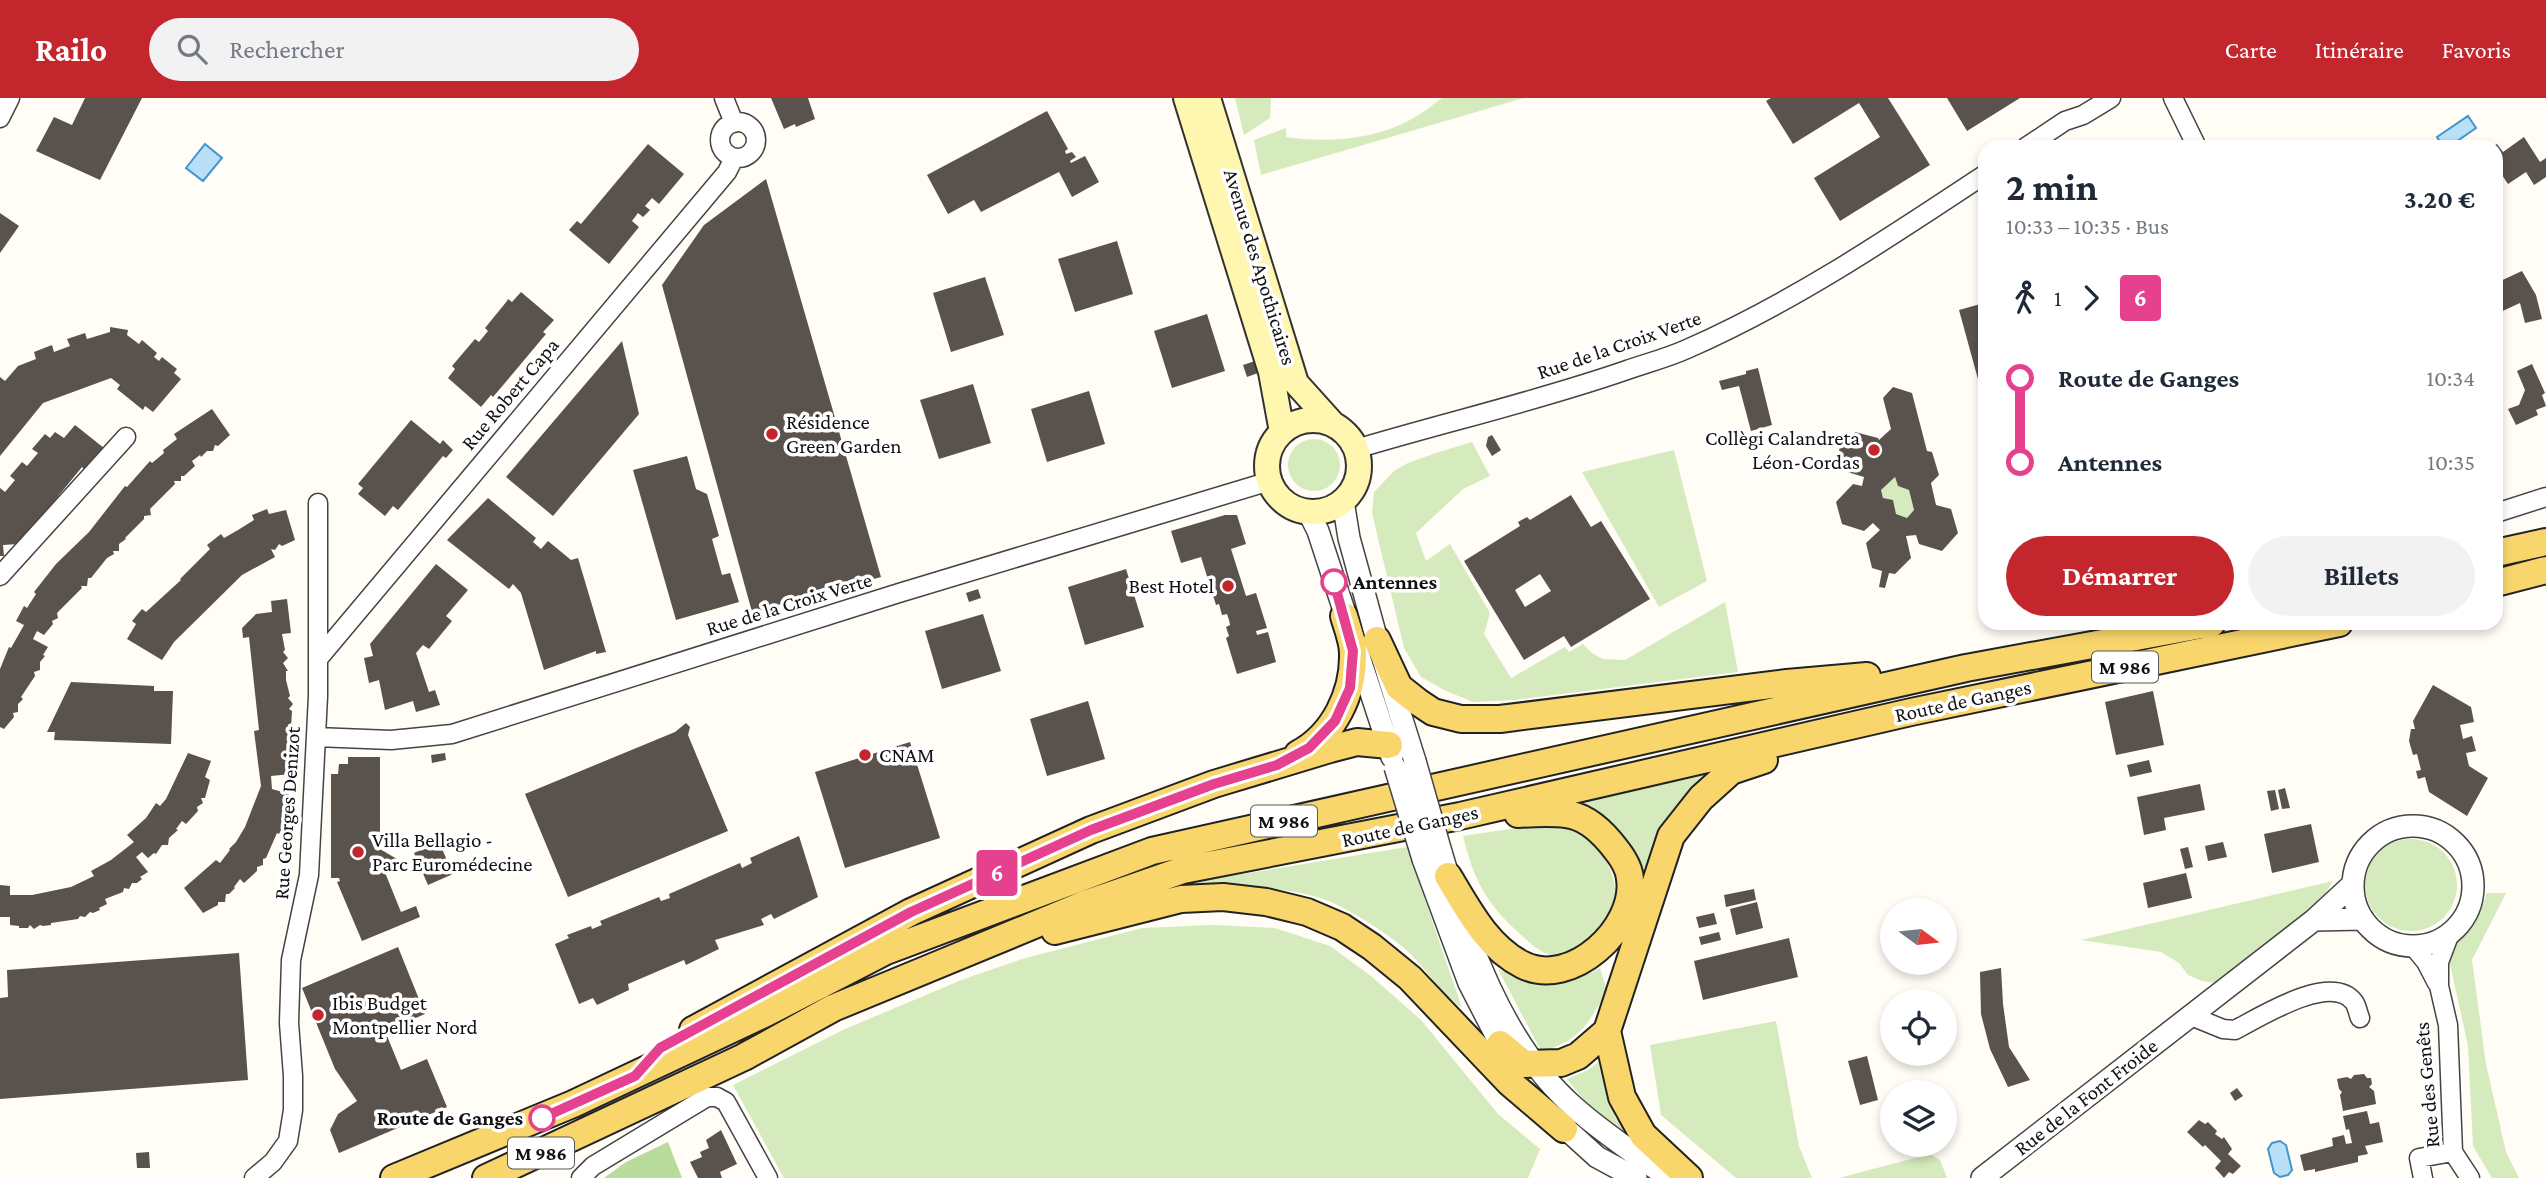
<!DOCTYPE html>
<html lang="fr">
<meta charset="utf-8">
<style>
body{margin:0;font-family:"Crimson Pro",serif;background:#f2f2f3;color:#1f2937;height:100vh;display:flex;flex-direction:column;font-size:26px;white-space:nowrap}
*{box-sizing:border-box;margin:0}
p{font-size:23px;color:#747a83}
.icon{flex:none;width:38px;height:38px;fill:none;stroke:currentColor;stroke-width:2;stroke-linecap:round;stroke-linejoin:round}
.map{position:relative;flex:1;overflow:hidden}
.side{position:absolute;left:1978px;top:42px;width:525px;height:490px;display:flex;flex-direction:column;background:#fff;border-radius:21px;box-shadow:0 4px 10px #0003}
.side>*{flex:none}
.badge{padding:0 14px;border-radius:5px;font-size:24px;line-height:46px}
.needle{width:46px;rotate:105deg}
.tools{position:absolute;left:1880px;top:800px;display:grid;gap:14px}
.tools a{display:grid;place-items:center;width:77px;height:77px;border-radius:50%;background:#fff;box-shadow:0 4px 10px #0003;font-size:35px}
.map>.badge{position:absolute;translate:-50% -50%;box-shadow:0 0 0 4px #fff}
.legs{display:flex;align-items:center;gap:10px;height:77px;padding:0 28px;font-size:23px}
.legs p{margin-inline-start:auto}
.summary{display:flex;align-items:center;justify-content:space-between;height:119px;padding:0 28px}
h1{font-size:38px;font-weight:700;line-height:52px}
.action{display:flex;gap:14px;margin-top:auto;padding:14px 28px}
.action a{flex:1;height:80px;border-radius:42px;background:#c4262e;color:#fff;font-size:28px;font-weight:700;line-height:80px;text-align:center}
.action a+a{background:#f2f2f3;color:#1f2937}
ul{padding:0 28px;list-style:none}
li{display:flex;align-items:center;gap:24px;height:84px;font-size:26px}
li i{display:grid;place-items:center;width:10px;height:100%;margin:0 9px;background:currentColor}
li i::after{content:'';width:18px;height:18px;margin:-9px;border:5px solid;border-radius:50%;background:#fff}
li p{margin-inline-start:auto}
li:first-child i{background:linear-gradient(#0000 50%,currentColor 0)}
li:last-child i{background:linear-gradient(currentColor 50%,#0000 0)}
header{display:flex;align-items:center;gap:42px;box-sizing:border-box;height:98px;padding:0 35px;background:#c4262e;color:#fff}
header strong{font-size:33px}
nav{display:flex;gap:38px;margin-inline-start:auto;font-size:24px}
.search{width:490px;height:63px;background:#f2f2f3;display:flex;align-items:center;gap:18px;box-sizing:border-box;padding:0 24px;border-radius:38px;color:#747a83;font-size:26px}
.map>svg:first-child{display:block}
.green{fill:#d5ebbd}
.forest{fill:#b9dc9c}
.water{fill:#b9e0f7;stroke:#3f96cf;stroke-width:2}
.building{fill:#5a524d;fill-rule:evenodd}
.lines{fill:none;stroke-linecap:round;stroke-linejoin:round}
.minor-casing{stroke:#444;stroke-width:21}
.tertiary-casing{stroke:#444;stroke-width:24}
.secondary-casing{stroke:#333;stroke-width:28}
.primary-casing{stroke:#222;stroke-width:30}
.minor{stroke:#fff;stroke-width:18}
.tertiary{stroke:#fff;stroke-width:21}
.secondary{stroke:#fff6b0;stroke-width:24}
.primary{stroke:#f9d66b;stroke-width:26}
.tertiary-bridge-casing{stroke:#444;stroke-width:24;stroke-linecap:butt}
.tertiary-bridge{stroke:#fff;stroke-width:21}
.line-1-casing{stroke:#fff;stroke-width:16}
.line-1{stroke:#e6418e;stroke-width:10}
.poi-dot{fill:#c4262e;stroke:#fff;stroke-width:2.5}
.stop-1-dot{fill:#fff;stroke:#e6418e;stroke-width:3.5}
.labels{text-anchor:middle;stroke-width:7;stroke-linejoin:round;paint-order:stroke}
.shield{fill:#fff;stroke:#585858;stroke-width:2}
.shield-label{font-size:19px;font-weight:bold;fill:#111}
.street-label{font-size:21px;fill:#111;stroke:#fff}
.poi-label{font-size:21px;fill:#111;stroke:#fff;text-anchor:start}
.stop-label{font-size:21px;font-weight:bold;fill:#111;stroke:#fff;text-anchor:start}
</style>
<header>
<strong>Railo</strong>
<div class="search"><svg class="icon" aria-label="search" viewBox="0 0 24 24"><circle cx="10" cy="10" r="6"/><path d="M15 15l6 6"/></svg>Rechercher</div>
<nav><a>Carte</a><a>Itinéraire</a><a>Favoris</a></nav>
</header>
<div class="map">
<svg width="2546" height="1080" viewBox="0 0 2546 1080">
<rect width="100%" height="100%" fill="#fffdf5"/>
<path class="green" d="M1235,0H1271L1270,20L1244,37Z
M1442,0H1524L1261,77L1254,42L1286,30V39C1327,45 1373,42 1410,22C1422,16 1432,7 1442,0Z
M1288 367a26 26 0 1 1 52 0a26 26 0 1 1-52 0Z
M1472,344L1490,378L1463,391L1416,435L1426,463L1450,446L1490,515L1484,536L1511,580L1565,549L1569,554L1583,546L1592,555L1603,561L1625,562L1725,504L1738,574L1514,602L1473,604L1444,592L1421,579L1404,550L1372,415L1374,394L1394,373L1408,365L1436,355Z
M1674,352L1707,483L1659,509L1582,374Z
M1895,379L1898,388L1909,392L1914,412L1907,420L1896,416L1893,403L1883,400L1881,392Z
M1706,676L1670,719L1642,789C1623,738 1624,720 1567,704Z
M1543,726C1551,727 1562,725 1570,728C1580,731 1592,745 1599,753C1636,801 1603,838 1557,859C1539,855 1534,848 1520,836C1486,805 1474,783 1463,738Z
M2365 787a46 46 0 1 1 92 0a46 46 0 1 1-92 0Z
M1407,749L1462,910C1437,893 1423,864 1399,846C1380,831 1343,807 1320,800C1282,788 1228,787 1188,785Z
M2333,783L2320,804L2216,885L2202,883L2188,877L2179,865L2161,854L2081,842Z
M2487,795H2506L2472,862L2486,966L2506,1054L2519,1080H2492L2473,1048L2468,948L2448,857L2452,850L2476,824Z
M1213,827L1275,830L1330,848L1371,878L1421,922L1498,1016L1540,1051L1528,1080H784L733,987L845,931L964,881L1022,861L1142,830Z
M1600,870L1607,893C1588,925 1580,944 1541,953L1498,871C1540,893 1559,891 1600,870Z
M1776,923L1799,1048L1812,1080H1736L1661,1017L1650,947Z
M1598,964L1615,1019L1637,1044L1596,1017L1567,981L1588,972Z
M1930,1056L1940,1062L1947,1080H1839Z"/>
<path class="forest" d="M668,1044L682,1080H604L626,1064Z"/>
<path class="water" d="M2468,18L2476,30L2453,46V49H2443L2437,39Z
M205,46L222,60L203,83L186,70Z
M2280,1043L2286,1047L2292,1072L2288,1077L2280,1079L2274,1075L2268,1051L2272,1045Z"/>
<path class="building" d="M85,0H142L100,82L36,53L54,19L72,27Z
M771,0H808L815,21L796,29L795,26L784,31Z
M1771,0H1888L1930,67L1840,123L1814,80L1880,39L1859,5L1793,46L1766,3Z
M1947,0H2020L1967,33Z
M1047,13L1068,51L1065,53L1066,56L1072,54L1076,59L1070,63L1071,65L1085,58L1099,84L1072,99L1059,74L981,114L974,102L948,116L927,77Z
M2524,39L2540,64L2546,60V79L2534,87L2526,74L2508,86L2502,77L2496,81V49H2492L2497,46L2503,54Z
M648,46L684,76L659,106L652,100L645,108L650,112L643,119L638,115L632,123L639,129L609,166L569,132L577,123L581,126Z
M766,81L881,479L752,514L662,187L704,127Z
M0,115L19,128L0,155Z
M1117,143L1133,196L1075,214L1058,161Z
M2522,173L2536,197L2542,221L2525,225L2520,205L2496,216V185Z
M985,179L1004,237L951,254L933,195Z
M521,194L554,222L543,234L546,236L515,273L493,299L491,297L481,309L448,280L455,271L452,268L475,241L479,244L488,233L485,230L507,203L508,201L512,204Z
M1984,205V303L1959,212Z
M1207,216L1225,273L1172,290L1154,233Z
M110,229L128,232L127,237L139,246L142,242L157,255L154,259L159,263L162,259L177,271L174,275L181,281L153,314L145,308L143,312L117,291L120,287L111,280L43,305L0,358V279L5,283L18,268L36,261L34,254L52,247L54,254L70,248L67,241L85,235L87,241L110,234Z
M622,243L639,316L553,418L506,379Z
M1255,263L1258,275L1247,279L1243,267Z
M2532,266L2545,295L2542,297L2546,308L2536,312L2538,317L2516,327L2508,311L2519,307L2525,292L2517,273Z
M1758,270L1772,327L1751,333L1739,288L1722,292L1719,283L1746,276V273Z
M973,286L991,345L939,361L920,302Z
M1893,289L1912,295L1927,353L1932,354L1939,377L1931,385L1936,407L1951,411L1958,435L1942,453L1919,446L1916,437L1906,438L1911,460L1895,476L1889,475L1885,490L1879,489L1882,473L1872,470L1866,445L1880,432L1873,425L1864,433L1842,426L1836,404L1853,386L1862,388L1864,379L1844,373L1839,351L1855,334L1878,340L1879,342L1891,331L1883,300ZM1895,379L1898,388L1909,392L1914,412L1907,420L1896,416L1893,402L1883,400L1881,392Z
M1089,293L1105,346L1047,364L1031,311Z
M212,311L230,337L218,348L215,347L213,353H207L201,359L200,357L192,363L195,368L184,378H181V383H174L175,386L150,411L151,417L144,418V421L125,440L126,441L119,446V453H113L114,456L107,460L91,480H88L87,488H81L82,490L57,515L58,520L52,523L53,526L44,537L37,533L33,541L48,549L43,557L45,558L40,564V572L34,574L35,578L21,599L23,601L18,606V614L13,615L14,619L4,631L0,629V571L9,549L11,550L24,527L16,523L24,508L27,510L36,496L34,494L56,466L89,434L125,388L127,389L150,363L152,365L164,355L163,352L177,341L174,336Z
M411,322L440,346L443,342L453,352L446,360L443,358L398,412L393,408L385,418L358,396L363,390L358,386Z
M75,327L104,350L86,373L82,369L19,446L3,447L4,458H0V390L5,394L15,382L10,378L22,364L27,368L38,355L32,351L45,336L50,340L55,334L64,340Z
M1492,337L1501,352L1492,358L1486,348L1488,339Z
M687,358L696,391L707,396L719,438L712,441L722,477L730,475L739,504L676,522L633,372Z
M1571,397L1591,429L1601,423L1650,501L1571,549L1564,538L1524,562L1464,463L1520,428L1518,424L1527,419L1530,422ZM1540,476L1551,493L1525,509L1515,492Z
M488,400L536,440L533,444L541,451L548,443L571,462L578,460L606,554L596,556V553L544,572L521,495L513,486L509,491L447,442Z
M267,411L269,416L286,412L295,442L282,448L279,446L275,452L271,451L275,459L242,477L174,544L162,562L127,541L136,526L132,523L142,511L146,514L181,482L180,481L210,451L207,447L221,436L224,440L238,432L254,422L252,417Z
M1225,417H1237L1246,446L1231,451L1246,498L1256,495L1267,530L1256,533L1257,537L1268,534L1276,564L1237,576L1226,540L1229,538L1226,529L1230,527L1229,522L1227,516L1222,517L1219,506L1216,507L1201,459L1181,465L1171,433Z
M436,466L468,492L446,518L452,523L429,551L423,547L416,555L429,594L435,592L440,607L416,614L413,603L385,612L379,582L369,585L364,560L373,558L370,546Z
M1126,471L1144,529L1085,547L1068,489Z
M978,491L981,500L969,504L966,495Z
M287,501L291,535L282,536L285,552L283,554L288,560L283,565L288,573H286V582L290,598L288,600L293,606L289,611L292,613L291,629H286L290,645L287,647L292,653L288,657L292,660V666H290L291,676L271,678L272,691L289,696L288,713L285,715L287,720L282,724L283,728L279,736L277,735L266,760L263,761V767L257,769V773L244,785L240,781L234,789L235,790L229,796H226L225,804H218V807L203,815L184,790L216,762L220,765L230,752L229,751L236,744L245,729L261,688L254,633L259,632L249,539L243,540L242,530L256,516L272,514L271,503Z
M983,516L1001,573L942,591L925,533Z
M71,584L154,588V593H173L171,646L54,642L55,634H47Z
M2433,587L2471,609L2474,624L2460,627L2463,641L2472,638L2476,653L2466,655L2469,668L2488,680L2467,718L2429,694L2425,679L2418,681L2416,673L2421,672L2417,656L2413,657L2409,643L2411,631H2415L2413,623Z
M2153,593L2164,647L2116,657L2105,604Z
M1088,603L1105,661L1047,678L1030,621Z
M686,625L690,629L688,637L728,733L568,799L525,696L675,634Z
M910,644L940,740L845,770L815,674Z
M188,655L211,663L205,679L210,682L205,700H201L203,705L197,709L198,713L186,726L182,723L176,731L178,732L169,740L168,747H162L156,756L154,755L148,760L142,754L136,759L148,774L140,779L142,781L137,785H132L129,791L124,790L123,794L105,801L107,806L99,810L100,812L93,815L90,814L85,819L80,818L78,821L51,825V827L43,828L40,827L34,831L30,827L28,830H19V828L10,827V819H0V787L10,788V797H32L71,789L94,778L91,773L111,762L134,744L127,737L146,720L156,705L160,708L166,701Z
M445,655L446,662L432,665L431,657Z
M348,659H380V751L402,764L384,772L401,814L416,808L420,819L362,843L337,784L340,783L339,780H331V676H338L339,666H348Z
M2149,662L2152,674L2130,679L2127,667Z
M2200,686L2205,712L2164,720L2166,732L2144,737L2137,699Z
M2285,690L2290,710L2282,711L2278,692Z
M2275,692L2279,711L2271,713L2267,693Z
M2311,726L2319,764L2272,775L2264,736Z
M799,738L818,799L774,821L771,816L761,821L764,827L715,842L719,851L686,867L684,862L628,886L629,892L597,907L593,900L579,906L555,846L569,840L567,837L591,828L592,831L602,827L600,823L659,799L661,803L670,800L669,796L740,765L742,770L752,765L750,760Z
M439,744L453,776L428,787L414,755Z
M2223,744L2227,759L2208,763L2205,748Z
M2188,749L2193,769L2185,771L2180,751Z
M2186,775L2192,800L2148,810L2143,785Z
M1754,791L1756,802L1726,809L1724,797Z
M1757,804L1763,830L1736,837L1730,811Z
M1714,815L1717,826L1699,830L1696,819Z
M1719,834L1721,842L1701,847L1699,839Z
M1789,840L1798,879L1703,902L1694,863Z
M398,849L425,916L385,933L401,972L427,961L447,1009L339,1055L330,1032L338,1016L357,1003L335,971L302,890Z
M239,855L248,982L0,1001V900L8,899L7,872Z
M2001,870L2003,906L2009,949L2030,982L2008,989L1990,951L1981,916L1980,874Z
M1867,958L1878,1002L1860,1007L1848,963Z
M2364,976L2367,980H2371L2372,986L2369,989L2374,993L2376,1006L2343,1013L2340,997L2342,994L2339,991L2337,981L2347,979L2351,981L2354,977Z
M2237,990L2243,998L2235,1003L2230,995Z
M2367,1013L2370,1026L2379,1024L2383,1044L2365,1048L2368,1056L2358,1058V1064L2315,1074V1071L2304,1073L2300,1057L2333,1048L2332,1040L2344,1037L2346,1046L2352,1045L2349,1031L2346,1032L2343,1018Z
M2199,1022L2205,1026L2208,1024L2217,1033L2215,1036L2222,1041L2224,1039L2232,1051L2228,1056L2241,1068L2233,1076L2229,1074L2224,1080L2215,1070L2221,1063L2205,1047L2203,1049L2187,1034Z
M721,1032L737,1066L720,1074L722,1080H698L690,1064L702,1059L700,1054L709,1050L706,1042Z
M149,1054L150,1070H137L136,1055Z"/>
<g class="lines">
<g class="minor-casing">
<path id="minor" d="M724,0L734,25
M2173,0L2197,49
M0,20L10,0
M720 42a18 18 0 1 1 36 0a18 18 0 1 1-36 0Z
M2026,49L2065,23L2083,17L2111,0
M1356,351C1446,324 1538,303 1627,272C1647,265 1667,260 1687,251C1792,205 1889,140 1984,77
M2496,415L2546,399
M0,478L126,339
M318,561L727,74L734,60
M316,639L391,642L452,636L899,495L1270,383
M2450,835L2439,864V888L2448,927L2453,1054L2470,1080
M2413,848L2426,864L2437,885
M2191,918L2223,931L2235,932C2260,919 2331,874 2354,904C2357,908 2358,915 2360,920
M254,1080L273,1064L288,1043L293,1012V978L289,925L291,862L309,777L318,598V405
M581,1080L593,1068L707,999H717L726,1004L768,1080
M2423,1080L2419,1060L2453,1054"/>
</g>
<g class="tertiary-casing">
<path id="tertiary" d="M1343,403L1349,440L1377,542L1415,663
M1308,413L1318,433L1392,659
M2353 788a60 60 0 1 1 120 0a60 60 0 1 1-120 0Z
M1441,754C1467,842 1503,947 1574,1009C1603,1035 1637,1057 1669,1080
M1423,761L1469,885L1507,959
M2314,822L2363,821
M1554,1020L1597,1059L1636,1080
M1982,1080L2314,822L2353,786"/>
</g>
<g class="secondary-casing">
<path id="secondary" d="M1186,0L1271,274L1282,334
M1208,0L1296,285L1332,325
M1267 368a46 46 0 1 1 92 0a46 46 0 1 1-92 0Z"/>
</g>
<g class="primary-casing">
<path id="primary" d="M2496,455L2546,444
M2496,485L2546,472
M1377,542L1399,589L1418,604L1433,614L1461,621H1500L1787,585L1867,578
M1298,656C1334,637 1354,595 1353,555C1353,543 1347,529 1344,518
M1448,778C1468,811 1487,849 1523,867C1571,891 1637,830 1630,781C1629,767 1619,755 1610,744C1599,731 1584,718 1566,716C1551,714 1534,715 1518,716
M1055,833L1181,801L1223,799L1266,804L1307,814L1342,829L1372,849L1410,880L1509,984L1564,1031
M693,932L911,814L1091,732L1214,686L1330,651L1357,644L1389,647
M1607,933L1622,999L1643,1037L1689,1080
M1500,946L1524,966L1561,965L1578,958L1607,933L1671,738L1701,700L1731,673L1764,662
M394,1080L573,1006L766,915L886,853L1152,753L1966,570L2212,525
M486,1080L744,959L833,910L1085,806L1183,772L1460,718L1911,614L2339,525"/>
</g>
<use href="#minor" class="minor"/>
<use href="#tertiary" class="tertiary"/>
<use href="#secondary" class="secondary"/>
<use href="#primary" class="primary"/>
<g class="tertiary-bridge-casing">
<path id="tertiary-bridge" d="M1415,663L1441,754
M1395,669L1423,761"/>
</g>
<use href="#tertiary-bridge" class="tertiary-bridge"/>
</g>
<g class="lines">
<g class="line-1-casing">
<path id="line-1" d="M542,1020L635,978L660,950L911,814L1091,732L1214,686L1277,667L1309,650L1335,623L1350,590L1353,553L1334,484"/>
</g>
<use href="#line-1" class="line-1"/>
</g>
<g class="poi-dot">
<circle cx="772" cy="336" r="7"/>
<circle cx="1874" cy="352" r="7"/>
<circle cx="1228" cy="488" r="7"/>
<circle cx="865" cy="657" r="7"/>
<circle cx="358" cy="754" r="7"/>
<circle cx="318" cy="917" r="7"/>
</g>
<g class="stop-1-dot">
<circle cx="1334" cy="484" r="12"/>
<circle cx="542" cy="1020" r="12"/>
</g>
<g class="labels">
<g class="shield">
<rect x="2092" y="553.5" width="66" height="31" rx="5"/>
<rect x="1251" y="707.5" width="66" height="31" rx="5"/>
<rect x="508" y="1039.5" width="66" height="31" rx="5"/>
</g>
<g class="shield-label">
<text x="2125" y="576">M 986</text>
<text x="1284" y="730">M 986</text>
<text x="541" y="1062">M 986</text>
</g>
<g class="street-label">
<text transform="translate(1260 169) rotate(73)" y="7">Avenue des Apothicaires</text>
<text transform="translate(1619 247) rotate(-19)" y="7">Rue de la Croix Verte</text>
<text transform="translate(510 296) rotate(-50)" y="7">Rue Robert Capa</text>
<text transform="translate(789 506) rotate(-17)" y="7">Rue de la Croix Verte</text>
<text transform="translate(1963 603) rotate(-12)" y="7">Route de Ganges</text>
<text transform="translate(287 715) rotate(-86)" y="7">Rue Georges Denizot</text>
<text transform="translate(1410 728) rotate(-12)" y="7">Route de Ganges</text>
<text transform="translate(2427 987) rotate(-95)" y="7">Rue des Genêts</text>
<text transform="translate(2086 999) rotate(-38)" y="7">Rue de la Font Froide</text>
</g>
<g class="poi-label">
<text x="786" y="331">Résidence<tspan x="786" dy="24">Green Garden</tspan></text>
<text x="1860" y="347" text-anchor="end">Collègi Calandreta<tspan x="1860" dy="24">Léon-Cordas</tspan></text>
<text x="1214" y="495" text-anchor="end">Best Hotel</text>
<text x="879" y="664">CNAM</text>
<text x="372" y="749">Villa Bellagio -<tspan x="372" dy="24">Parc Euromédecine</tspan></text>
<text x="332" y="912">Ibis Budget<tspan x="332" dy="24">Montpellier Nord</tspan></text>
</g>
<g class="stop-label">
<text x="1353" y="491">Antennes</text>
<text x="523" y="1027" text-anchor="end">Route de Ganges</text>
</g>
</g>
</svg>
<div class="tools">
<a><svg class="needle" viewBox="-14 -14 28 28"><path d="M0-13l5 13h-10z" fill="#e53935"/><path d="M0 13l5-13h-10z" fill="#747a83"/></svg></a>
<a><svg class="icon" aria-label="locate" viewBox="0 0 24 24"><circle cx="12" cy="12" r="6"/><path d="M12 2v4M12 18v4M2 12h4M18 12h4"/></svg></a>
<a><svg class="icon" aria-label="layers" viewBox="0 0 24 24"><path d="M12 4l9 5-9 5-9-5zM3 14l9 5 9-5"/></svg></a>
</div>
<b class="badge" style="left:997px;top:775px;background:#e6418e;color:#fff">6</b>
<section class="side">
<div class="summary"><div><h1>2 min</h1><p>10:33 – 10:35 · Bus</p></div><b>3.20 €</b></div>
<div class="legs"><svg class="icon" aria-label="walk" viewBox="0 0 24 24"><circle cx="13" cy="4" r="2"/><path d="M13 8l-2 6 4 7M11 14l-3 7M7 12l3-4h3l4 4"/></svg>1<svg class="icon" aria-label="forward" viewBox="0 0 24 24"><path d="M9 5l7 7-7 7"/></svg><b class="badge" style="background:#e6418e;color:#fff">6</b></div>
<ul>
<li><i style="color:#e6418e"></i><b>Route de Ganges</b><p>10:34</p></li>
<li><i style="color:#e6418e"></i><b>Antennes</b><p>10:35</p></li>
</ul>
<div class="action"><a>Démarrer</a><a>Billets</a></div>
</section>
</div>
